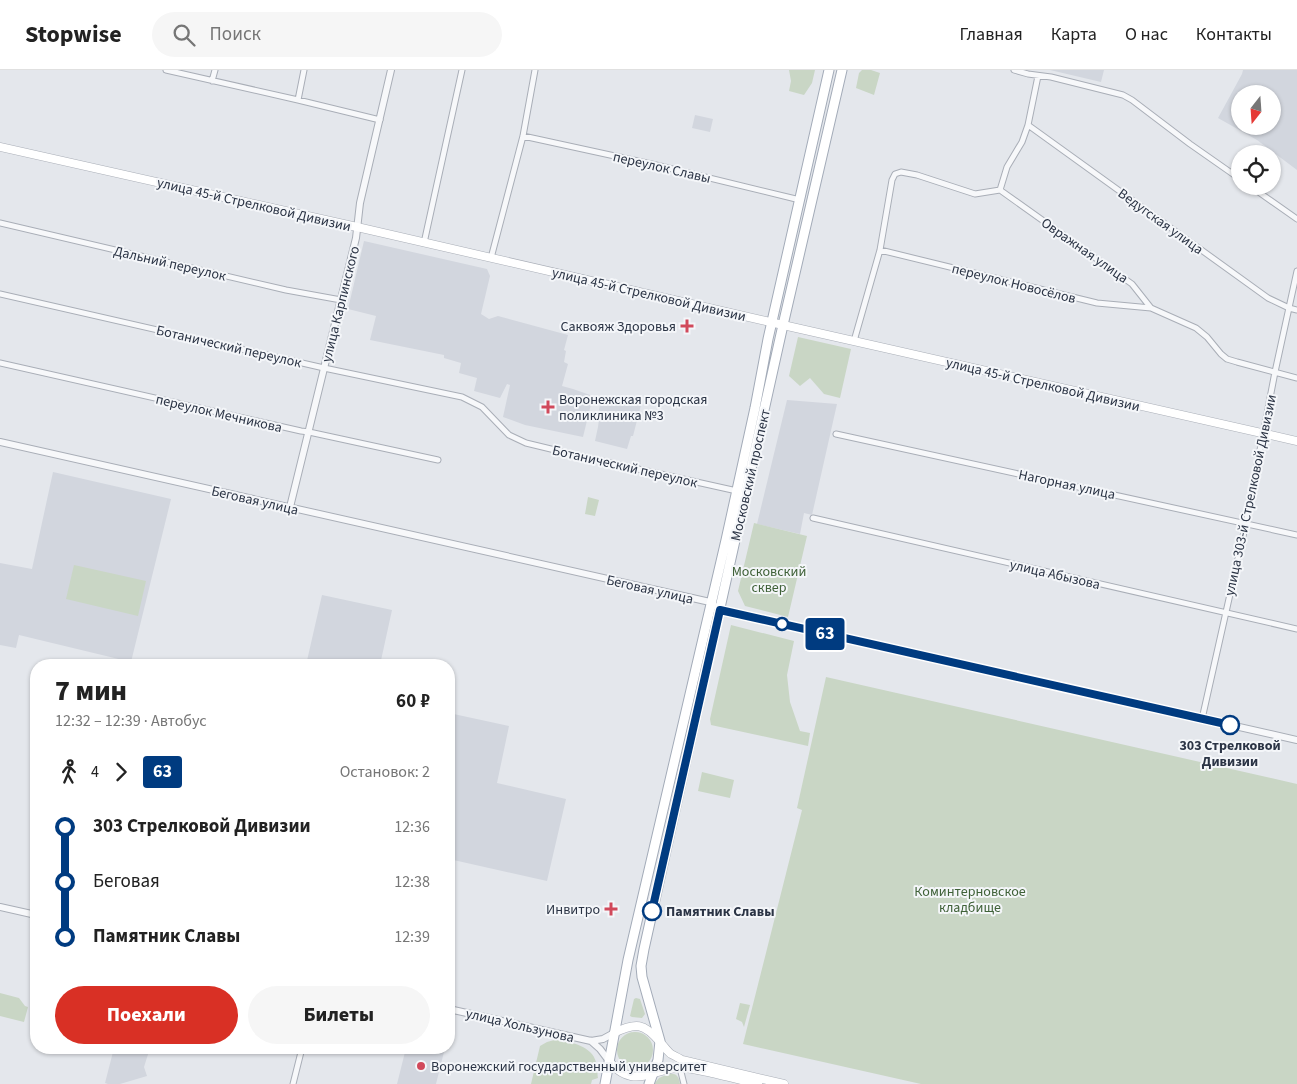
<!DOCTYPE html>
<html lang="ru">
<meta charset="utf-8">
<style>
body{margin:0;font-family:"Source Sans 3",sans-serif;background:#f6f6f6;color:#222;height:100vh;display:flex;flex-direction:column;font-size:19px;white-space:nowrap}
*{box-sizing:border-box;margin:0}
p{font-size:16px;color:#767676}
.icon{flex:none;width:28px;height:28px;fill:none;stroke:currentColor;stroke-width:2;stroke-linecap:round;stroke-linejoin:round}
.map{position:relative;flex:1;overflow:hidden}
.panel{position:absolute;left:30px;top:589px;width:425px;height:395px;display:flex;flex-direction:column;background:#fff;border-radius:20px;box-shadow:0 1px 4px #0004}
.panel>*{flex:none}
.badge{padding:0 10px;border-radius:4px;font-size:18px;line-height:32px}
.needle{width:32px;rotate:197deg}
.buttons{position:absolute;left:1231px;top:15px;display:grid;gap:10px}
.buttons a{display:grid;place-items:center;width:50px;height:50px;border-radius:50%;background:#fff;box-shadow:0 1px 4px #0004;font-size:25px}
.map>.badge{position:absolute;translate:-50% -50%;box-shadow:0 0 0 2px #fff}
.legs{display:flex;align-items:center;gap:8px;height:55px;padding:0 25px;font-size:16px}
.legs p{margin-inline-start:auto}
.head{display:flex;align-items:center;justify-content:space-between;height:85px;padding:0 25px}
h1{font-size:28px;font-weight:800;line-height:38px}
.primary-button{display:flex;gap:10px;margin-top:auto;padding:10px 25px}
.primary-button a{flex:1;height:58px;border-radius:30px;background:#d93025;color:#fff;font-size:20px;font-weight:800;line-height:58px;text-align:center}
.primary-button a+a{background:#f6f6f6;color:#222}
ul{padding:0 25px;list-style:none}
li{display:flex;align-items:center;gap:18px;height:55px;font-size:19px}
li i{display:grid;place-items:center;width:8px;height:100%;margin:0 6px;background:currentColor}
li i::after{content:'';width:12px;height:12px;margin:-6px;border:4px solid;border-radius:50%;background:#fff}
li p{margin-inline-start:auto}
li:first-child i{background:linear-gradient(#0000 50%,currentColor 0)}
li:last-child i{background:linear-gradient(currentColor 50%,#0000 0)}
header{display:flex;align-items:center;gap:30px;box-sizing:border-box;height:70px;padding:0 25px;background:#fff;border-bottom:1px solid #e0e0e0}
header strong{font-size:24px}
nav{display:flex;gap:28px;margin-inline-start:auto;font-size:18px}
.search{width:350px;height:45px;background:#f6f6f6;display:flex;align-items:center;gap:12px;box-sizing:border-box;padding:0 18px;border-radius:28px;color:#767676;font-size:19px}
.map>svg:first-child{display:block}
.built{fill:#d2d6de;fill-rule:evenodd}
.green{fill:#c9d6c5}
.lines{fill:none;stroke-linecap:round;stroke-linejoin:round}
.minor-casing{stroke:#a9aeb7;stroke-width:7}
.tertiary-casing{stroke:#a9aeb7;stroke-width:8}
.secondary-casing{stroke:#a9aeb7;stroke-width:9}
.primary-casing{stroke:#a3abb8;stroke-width:11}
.minor{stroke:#f7f8fa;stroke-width:5}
.tertiary{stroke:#f7f8fa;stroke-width:6}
.secondary{stroke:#fff;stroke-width:8}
.primary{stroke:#fff;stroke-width:9}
.line-1-casing{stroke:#fff;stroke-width:11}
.line-1{stroke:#003b80;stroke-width:8}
.poi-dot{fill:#d1495b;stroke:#f4f6f9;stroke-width:2}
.stop-1-dot{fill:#fff;stroke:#003b80;stroke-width:2.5}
.labels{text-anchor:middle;stroke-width:4;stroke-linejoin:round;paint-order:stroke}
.street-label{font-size:14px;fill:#2b3445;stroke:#f4f6f9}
.poi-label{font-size:14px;fill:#2b3445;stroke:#f4f6f9;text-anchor:end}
.park-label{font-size:14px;fill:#3f6138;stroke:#f4f6f9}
.stop-label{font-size:14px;font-weight:bold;fill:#2b3445;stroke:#f4f6f9}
</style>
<header>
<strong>Stopwise</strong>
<div class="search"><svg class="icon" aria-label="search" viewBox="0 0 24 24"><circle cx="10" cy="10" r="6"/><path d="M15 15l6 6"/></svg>Поиск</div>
<nav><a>Главная</a><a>Карта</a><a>О нас</a><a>Контакты</a></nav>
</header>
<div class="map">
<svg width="1297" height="1014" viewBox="0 0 1297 1014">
<rect width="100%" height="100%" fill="#e4e7ec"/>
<path class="built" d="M1050,0H1104L1101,12Z
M1243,0H1297V100L1257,70L1218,48L1242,4ZM1240,24H1272V56H1240Z
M695,45L713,49L710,62L692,58Z
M364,171L487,199L490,206L481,244L489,249L498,246L568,265L564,280L566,281L564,292L568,294L562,316L573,319L593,326L583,367L525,355L503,347L510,315L507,314L500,328L474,321L477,308L459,303L461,293L444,288V285L370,270L376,246L348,239Z
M616,325L642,331L633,366H631L627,379L595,371L598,357L600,341L599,340L602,326L615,329Z
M787,330L837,334L812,445L804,443L800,464L757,454Z
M53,402L171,429L131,592L19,565L16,578L0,575V493L32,499Z
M322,525L392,540L380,595H306Z
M449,643L509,656L497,713L566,729L547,811L449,789Z
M114,978H150L144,997L147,1006L120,1014H108L105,1013Z
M406,978H445L436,1014H397Z"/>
<path class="green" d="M789,0H815L812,13L804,25L789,21L791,11Z
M862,0H871L880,3L874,25L856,18L859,3Z
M798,267L851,279L840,328L824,324L810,308L800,316L789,306Z
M588,427L599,430L595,446L585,444Z
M754,453L807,466L788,547L745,536L738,521Z
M74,495L146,511L138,546L66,529Z
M731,555L794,571L787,605L790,632L800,661L810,663L808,676L711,655L710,649Z
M826,607L1297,714V1014H921L743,974L802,740L797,738Z
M702,702L734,710L730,728L698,721Z
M0,923L19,928L25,936L28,937L24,952L0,946Z
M636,928L640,929L645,944L642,948L632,947L630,946L634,929Z
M740,933L750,935L744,957L742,952L736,949Z
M617 980a18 18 0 1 1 36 0a18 18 0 1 1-36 0Z
M558,969C572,973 592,976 596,992C598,997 597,1003 598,1008L592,1010L591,1014H531L540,976L547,972Z
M668,1004C676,1003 679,1006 680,1014H654L659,1008Z"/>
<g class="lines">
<g class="minor-casing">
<path id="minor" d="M166,0L298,30L380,50
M1014,0L1028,4L1051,7L1123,25L1132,30L1190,74L1240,109
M212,11L215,0
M298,30L304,0
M1028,55L1268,228L1289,238L1297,240
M523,66L656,95L800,130
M1250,116L1297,149
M1000,120L1132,214L1151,238L1196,258L1207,267L1221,284L1227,289L1237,292L1297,308
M0,153L286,220L341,230
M424,173L462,0
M880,180L1097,233L1151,238
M491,188L523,66L535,0
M0,224L324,298L462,327L482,337L509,365L526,373L584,387L737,421
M854,271L880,180L892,110L895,104L901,102L917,105L975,124L1000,120L1007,97L1022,72L1028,55L1038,6
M0,293L301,361L309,362L438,390
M836,364L1297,465
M813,448L1297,559
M1202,649L1246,453L1275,302L1297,201
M680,998L684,1014
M293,1014L302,978"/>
</g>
<g class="tertiary-casing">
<path id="tertiary" d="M0,372L710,532L720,540L1297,670
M290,437L356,168L360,133L391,0
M0,837L36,845
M449,939L591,971L603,969L614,963
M591,971L600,979L609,991"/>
</g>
<g class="secondary-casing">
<path id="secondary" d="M0,77L357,157L783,255L1297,371
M614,963C636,952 644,953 660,972C664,976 667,981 671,984C675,986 679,988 682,990L784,1014
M609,991C615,998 621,1004 631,1006C647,1009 664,997 681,998C691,998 702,1001 712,1003C727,1007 742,1010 758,1014"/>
</g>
<g class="primary-casing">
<path id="primary" d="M605,1014L628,890L726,470L755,338L768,269L829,0
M649,1014L658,990L660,971L642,907L641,896L644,879L783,255L842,0"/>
</g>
<use href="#minor" class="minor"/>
<use href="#tertiary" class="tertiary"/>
<use href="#secondary" class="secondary"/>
<use href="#primary" class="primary"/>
</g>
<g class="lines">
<g class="line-1-casing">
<path id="line-1" d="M652,841L720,540L1230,655"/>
</g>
<use href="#line-1" class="line-1"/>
</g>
<g class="poi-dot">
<path d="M684.5 248.5h5v5h5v5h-5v5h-5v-5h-5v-5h5z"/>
<path d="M545.5 329.5h5v5h5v5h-5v5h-5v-5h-5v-5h5z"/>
<path d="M608.5 831.5h5v5h5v5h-5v5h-5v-5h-5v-5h5z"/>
<circle cx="421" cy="996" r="5"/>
</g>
<g class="stop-1-dot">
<circle cx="782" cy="554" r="6"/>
<circle cx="1230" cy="655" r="9"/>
<circle cx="652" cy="841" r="9"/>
</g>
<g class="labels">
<g class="street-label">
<text transform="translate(662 97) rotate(13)" y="5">переулок Славы</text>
<text transform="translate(254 134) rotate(13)" y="5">улица 45-й Стрелковой Дивизии</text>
<text transform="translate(1161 151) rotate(36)" y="5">Ведугская улица</text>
<text transform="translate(1085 180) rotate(35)" y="5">Овражная улица</text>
<text transform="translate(170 193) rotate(13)" y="5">Дальний переулок</text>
<text transform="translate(1014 213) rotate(14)" y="5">переулок Новосёлов</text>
<text transform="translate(649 224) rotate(13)" y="5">улица 45-й Стрелковой Дивизии</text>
<text transform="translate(340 234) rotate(-76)" y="5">улица Карпинского</text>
<text transform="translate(229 276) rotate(13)" y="5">Ботанический переулок</text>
<text transform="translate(1043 314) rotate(13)" y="5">улица 45-й Стрелковой Дивизии</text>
<text transform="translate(219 343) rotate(13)" y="5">переулок Мечникова</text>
<text transform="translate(625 396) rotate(13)" y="5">Ботанический переулок</text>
<text transform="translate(750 405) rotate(-77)" y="5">Московский проспект</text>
<text transform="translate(1067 414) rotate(12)" y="5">Нагорная улица</text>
<text transform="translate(1250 425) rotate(-78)" y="5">улица 303-й Стрелковой Дивизии</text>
<text transform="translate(255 430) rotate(13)" y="5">Беговая улица</text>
<text transform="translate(1055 504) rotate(13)" y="5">улица Абызова</text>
<text transform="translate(650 519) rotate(13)" y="5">Беговая улица</text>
<text transform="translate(520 955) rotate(13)" y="5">улица Хользунова</text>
</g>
<g class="poi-label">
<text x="676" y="261">Саквояж Здоровья</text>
<text x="559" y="334" text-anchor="start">Воронежская городская<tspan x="559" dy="16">поликлиника №3</tspan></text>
<text x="600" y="844">Инвитро</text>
<text x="431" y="1001" text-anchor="start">Воронежский государственный университет</text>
</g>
<g class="park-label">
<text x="769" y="506">Московский<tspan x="769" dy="16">сквер</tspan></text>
<text x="970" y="826">Коминтерновское<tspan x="970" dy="16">кладбище</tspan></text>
</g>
<g class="stop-label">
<text x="1230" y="680">303 Стрелковой<tspan x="1230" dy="16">Дивизии</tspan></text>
<text x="666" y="846" text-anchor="start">Памятник Славы</text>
</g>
</g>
</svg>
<div class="buttons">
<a><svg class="needle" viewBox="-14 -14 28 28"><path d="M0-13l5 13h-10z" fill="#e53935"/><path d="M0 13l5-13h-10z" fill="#767676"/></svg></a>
<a><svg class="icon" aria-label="locate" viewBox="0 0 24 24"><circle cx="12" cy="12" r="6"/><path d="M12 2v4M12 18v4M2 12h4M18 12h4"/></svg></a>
</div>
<b class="badge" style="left:825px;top:564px;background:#003b80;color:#fff">63</b>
<section class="panel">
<div class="head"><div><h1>7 мин</h1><p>12:32 – 12:39 · Автобус</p></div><b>60 ₽</b></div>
<div class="legs"><svg class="icon" aria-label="walk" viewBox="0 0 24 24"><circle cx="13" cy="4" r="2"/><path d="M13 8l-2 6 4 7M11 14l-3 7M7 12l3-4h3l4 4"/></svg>4<svg class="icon" aria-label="forward" viewBox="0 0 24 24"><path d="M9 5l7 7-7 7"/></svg><b class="badge" style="background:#003b80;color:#fff">63</b><p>Остановок: 2</p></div>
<ul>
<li><i style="color:#003b80"></i><b>303 Стрелковой Дивизии</b><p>12:36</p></li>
<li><i style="color:#003b80"></i><span>Беговая</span><p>12:38</p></li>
<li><i style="color:#003b80"></i><b>Памятник Славы</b><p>12:39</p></li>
</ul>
<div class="primary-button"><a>Поехали</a><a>Билеты</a></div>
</section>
</div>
